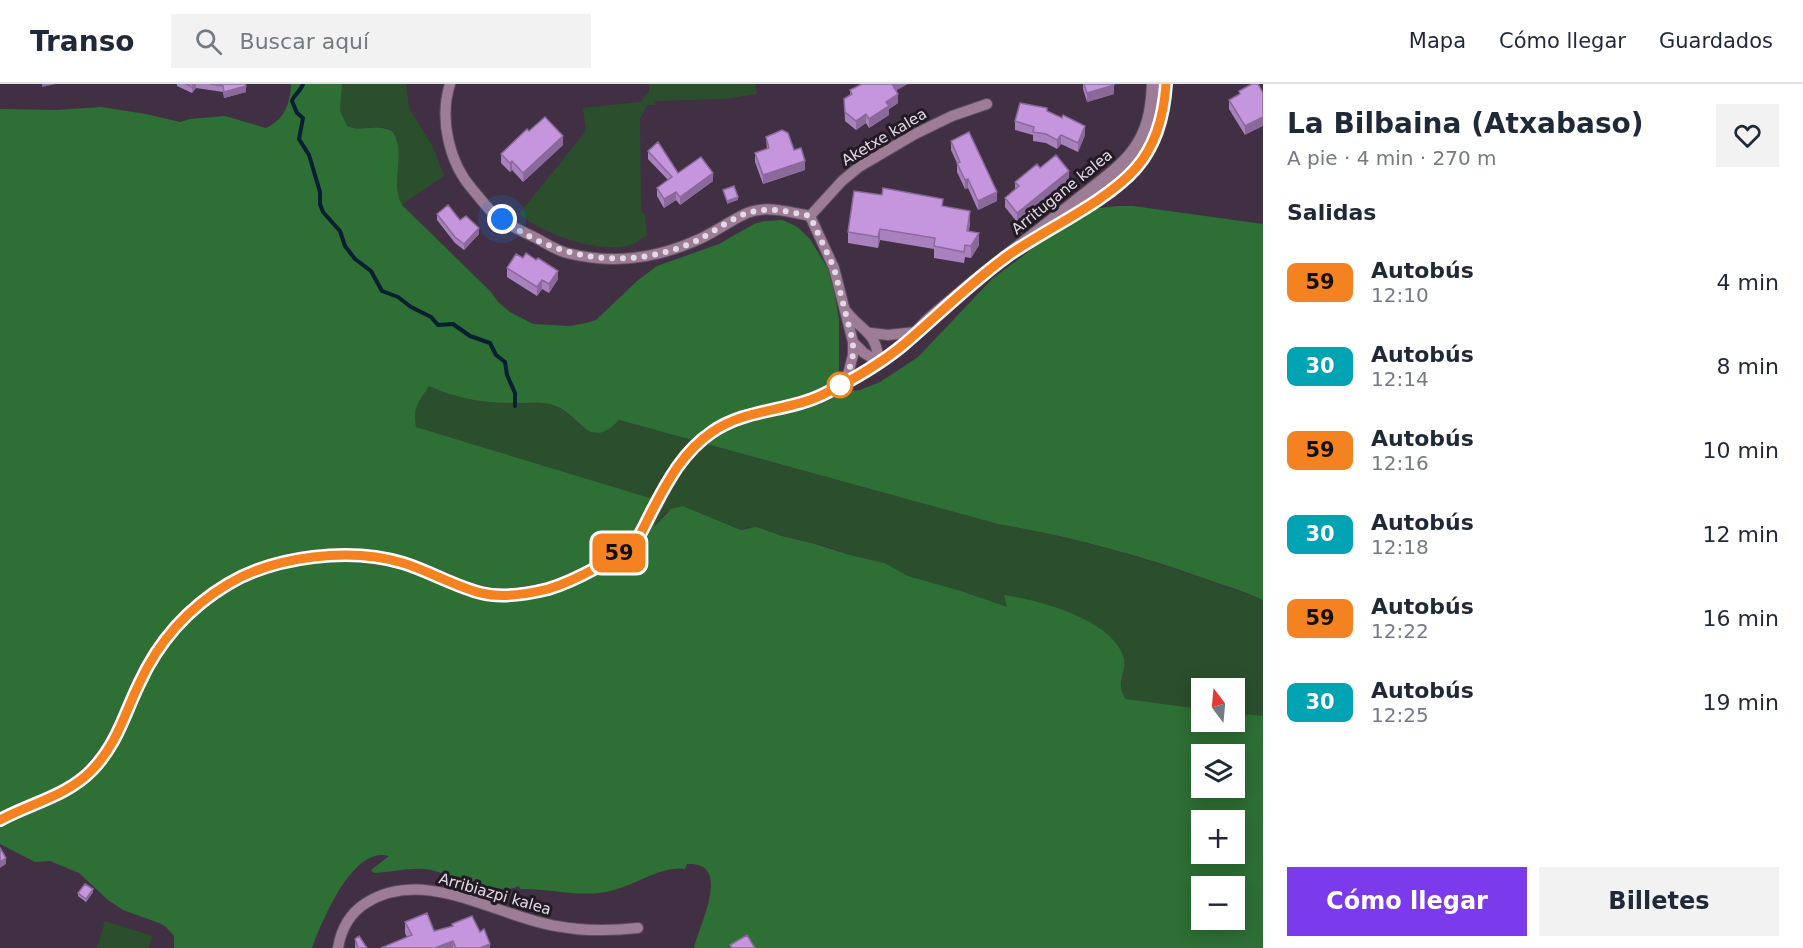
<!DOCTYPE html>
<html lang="es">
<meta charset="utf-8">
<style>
body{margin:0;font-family:"DejaVu Sans",sans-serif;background:#f2f2f3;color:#1f2937;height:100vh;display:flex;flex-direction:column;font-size:22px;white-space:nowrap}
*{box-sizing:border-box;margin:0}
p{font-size:20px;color:#747a83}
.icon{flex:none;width:33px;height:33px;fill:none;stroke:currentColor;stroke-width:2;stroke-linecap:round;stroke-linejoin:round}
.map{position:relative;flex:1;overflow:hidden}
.drawer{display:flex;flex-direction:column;background:#fff;width:540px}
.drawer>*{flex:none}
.badge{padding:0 12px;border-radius:9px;font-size:21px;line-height:39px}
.needle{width:39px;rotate:344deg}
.fabs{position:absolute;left:1191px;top:594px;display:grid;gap:12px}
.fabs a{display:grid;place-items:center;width:54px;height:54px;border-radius:0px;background:#fff;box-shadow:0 3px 15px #0003;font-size:30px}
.you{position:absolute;width:30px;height:30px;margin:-15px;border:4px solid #fff;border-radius:50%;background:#1a73e8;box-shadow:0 0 0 9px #1a73e833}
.map>.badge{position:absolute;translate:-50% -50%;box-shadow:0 0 0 3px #fff}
h2{padding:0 24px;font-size:22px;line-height:54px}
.round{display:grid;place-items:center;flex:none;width:63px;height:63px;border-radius:0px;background:#f2f2f3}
.head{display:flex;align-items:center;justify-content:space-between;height:102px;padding:0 24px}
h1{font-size:28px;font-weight:800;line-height:45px}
.primary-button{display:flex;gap:12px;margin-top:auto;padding:12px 24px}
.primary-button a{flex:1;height:69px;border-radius:0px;background:#7c3aed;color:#fff;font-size:24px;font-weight:800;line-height:69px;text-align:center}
.primary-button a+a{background:#f2f2f3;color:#1f2937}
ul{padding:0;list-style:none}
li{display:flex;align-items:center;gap:18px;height:84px;padding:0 24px}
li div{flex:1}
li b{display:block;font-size:22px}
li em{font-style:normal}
li .badge{min-width:66px;font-weight:700;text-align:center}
header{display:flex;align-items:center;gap:36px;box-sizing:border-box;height:84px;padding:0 30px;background:#fff;border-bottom:2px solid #e0e1e3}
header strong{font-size:28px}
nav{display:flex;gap:33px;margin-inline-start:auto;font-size:21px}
.search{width:420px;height:54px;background:#f2f2f3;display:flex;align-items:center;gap:15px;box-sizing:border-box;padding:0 21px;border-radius:0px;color:#747a83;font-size:22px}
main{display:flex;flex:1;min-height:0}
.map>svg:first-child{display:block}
.green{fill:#2b4f2d}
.forest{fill:#2d6f34;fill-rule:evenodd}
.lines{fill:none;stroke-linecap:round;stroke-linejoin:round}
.stream{stroke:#071f31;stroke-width:4}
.minor-casing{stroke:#5e4e61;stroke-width:12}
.tertiary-casing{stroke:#5e4e61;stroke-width:14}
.minor{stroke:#9d7d95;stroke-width:10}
.tertiary{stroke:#9d7d95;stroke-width:12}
.wall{fill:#a981bf}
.shaded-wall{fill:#8a699b}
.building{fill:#c596de;stroke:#8a699b;stroke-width:1.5}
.line-casing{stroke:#fff;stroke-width:14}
.line{stroke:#f58220;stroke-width:9}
.walk{stroke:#e4d9e6;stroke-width:6;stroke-dasharray:0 10.8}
.stop-dot{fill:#fff;stroke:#f58220;stroke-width:3}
.labels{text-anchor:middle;stroke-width:6;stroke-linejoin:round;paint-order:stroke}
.street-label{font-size:15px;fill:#e4d9e6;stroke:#231b24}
</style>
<header>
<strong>Transo</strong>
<div class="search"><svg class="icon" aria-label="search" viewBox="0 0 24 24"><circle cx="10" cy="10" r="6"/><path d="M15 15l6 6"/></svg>Buscar aquí</div>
<nav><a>Mapa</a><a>Cómo llegar</a><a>Guardados</a></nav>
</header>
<main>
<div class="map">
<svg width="1263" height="864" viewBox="0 0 1263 864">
<rect width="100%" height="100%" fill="#413044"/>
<path class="green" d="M342,0H406L409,24L434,65L444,92L401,121C399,116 396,110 396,103C394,90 404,57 393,48C379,37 361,49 347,42L340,26Z
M649,0H755L757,10L723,15L654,17L656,21H647L640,35L641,127L645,131L647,151C641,155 634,161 626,162C594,168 544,150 519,130L586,47L583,24L640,18L649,8Z
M429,302C455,314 482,319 511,319C525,320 540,317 553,321C565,325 574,336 583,344L613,342L618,336L998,440C1087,455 1170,482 1255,513L1263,516V632L1235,629L1234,604H1202L1201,625L1126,615C1114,598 1128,591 1124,575C1113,534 1039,522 1004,511L1008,524L964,508L928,499L825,462L748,443L742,446L683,422L665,429L652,446L663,418L416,343C413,319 418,321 429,302Z
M105,837L152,852L149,864H97Z"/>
<path class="forest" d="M291,0H342L340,26L347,42C361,49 378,38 393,48C407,70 389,98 402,121L491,208L498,218L510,228L533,240L570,242L586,239L596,236L637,197L657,182L719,160L754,140L765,137L782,136L796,142L810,155L828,185L835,211L839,236V293L844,305L851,307L860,306L880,298L918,273L993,194L1019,175L1064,139L1091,125L1118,122H1133L1263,140V516C1243,507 1223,501 1203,494C1136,470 1068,452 998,440L619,336C588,369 580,329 553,321C540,317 524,320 511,319C482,319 455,314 429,302C418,320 413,321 416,343L663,418L654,443L671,425L683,422L741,446L756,443L782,452L812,459L850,471L884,479L908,492L964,508L1007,523L1004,511C1038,516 1115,536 1124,575C1127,591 1114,598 1126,615L1201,625L1202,638H1234L1235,629L1263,632V864H694C698,843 734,777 687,780L685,785C664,781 634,801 614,806C584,815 550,804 520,805L519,802C494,814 456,792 431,786C417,782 390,788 374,789L371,786L389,772C353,761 322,837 312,864H174V852L166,843L159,839L123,826L108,816L79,789L50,777L35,778L0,760V25L56,26L101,23L146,30L180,38L190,35L225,32L266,44C285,35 290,20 291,0ZM1202,670H1234V704H1202ZM1202,736H1234V770H1202ZM1202,802H1234V836H1202Z"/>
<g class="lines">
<path class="stream" d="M303,0C300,8 293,12 292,17L297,29L303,34L299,55L309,71L320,108V120L323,128L340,147L345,162L355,175L371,187L382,207L398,213L411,223L431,233L438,241L453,240L470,252L490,259L496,271L505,278L507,291L515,309V322"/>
<g class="minor-casing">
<path id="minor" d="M450,0C439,35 449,79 473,106C479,113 485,121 491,127C504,139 519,146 534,153C544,158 555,166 567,169C610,180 654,175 695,157C713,150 729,137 747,129C766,121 791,128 810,132L834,184L853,258V271L846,298
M810,132L842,97L859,83L915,50L952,32L987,20
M846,227C863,249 876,246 879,278
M871,249L888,251L916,248
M853,258L864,269L879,278
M338,864C341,846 350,829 366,819C425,782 495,832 556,842C582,847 611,847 638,844"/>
</g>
<g class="tertiary-casing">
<path id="tertiary" d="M1059,139C1117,103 1166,77 1165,0
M0,736C30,720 67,712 91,686C116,661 124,633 138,602C157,559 190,520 232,498C283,471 343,464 399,478C427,484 455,504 483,509C504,513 530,510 550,504C575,496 625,472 639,451C664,413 672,375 712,348C746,325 789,328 825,310C851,297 879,281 901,262C911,254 919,245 928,236C947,220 966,203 986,188C1017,163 1049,139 1080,114C1101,97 1126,81 1139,58C1150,39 1152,20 1153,0"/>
</g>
<use href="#minor" class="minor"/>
<use href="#tertiary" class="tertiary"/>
</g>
<path class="wall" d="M177,0H245L246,8L224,14L223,8L196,4L192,9L177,2Z
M1083,0H1114V10L1087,18L1083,5Z
M1252,0L1245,51L1229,25V16L1239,10V7Z
M850,6L896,7L898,19L889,25V31L869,44L866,39L856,46L845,37L844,15L850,11Z
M1047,28L1085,51L1078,68L1061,60L1057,65L1046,59L1033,57V51L1015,46V37Z
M529,47L563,61L523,98L512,86L510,88L501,79V70Z
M766,53L794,66L805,86L763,100L755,78V69L767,65Z
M951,57L997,117L978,126L968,104L965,105L957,88V79L951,66Z
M648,67L678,89L713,97L680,121L676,116L664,124L657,112V104L668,96L648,75Z
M1040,84L1069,96L1017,138L1005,123V114L1015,105V98Z
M943,123L970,139L969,147L979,161L971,174L965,173L964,179L934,174V165L880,156L878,164L848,159V148Z
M437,130L460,136L479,150L464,166L455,159L437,136Z
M507,184L558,195L549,209L542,205L537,212L507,193Z
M93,808L86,818L78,812V809Z
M405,838L434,847L452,842V840L480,848L490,864H381L407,853L405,849Z
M355,855L367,864H355Z"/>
<path class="shaded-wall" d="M42,0H56L42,3Z
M194,0H196V4L192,9V3Z
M892,0H908L892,9Z
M1114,1V10L1087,18V9Z
M246,2V8L224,14V8Z
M898,10V19L889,25V31L869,44V35L886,18Z
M866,30V39L856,46V37Z
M1263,33V42L1245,51V42Z
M1085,42V51L1078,68V59Z
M1061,51V60L1057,65V56Z
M563,52V61L523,98V89Z
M512,77V86L510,88V79Z
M805,77V86L763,100V91Z
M1069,87V96L1017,138V129Z
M713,89V97L680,121V113Z
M968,95V104L965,105V96Z
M676,108V116L664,124V115Z
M997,108V117L978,126V117Z
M738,113V116L727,120V117Z
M970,127V139L967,158V147Z
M479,144V150L464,166V160Z
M880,145V156L878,164V153Z
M979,149V161L971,174V162Z
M558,187V195L549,209V200Z
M542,196V205L537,212V203Z
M6,774V780L0,784V778Z
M93,805V808L86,818V815Z
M453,857V864H435Z
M490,860V864H480Z"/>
<path class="building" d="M186,0H194L192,3Z
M210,0H245L246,2L224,8L223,2Z
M862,0H892L898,10L886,18L889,22L869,35L866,30L856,37L845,28L844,15L852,10L850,6Z
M1084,0H1114V1L1087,9Z
M1252,0H1258L1263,9V33L1245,42L1229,16L1240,10L1239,7Z
M1020,19L1047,24V27L1062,34L1063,31L1085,42L1078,59L1061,51L1057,56L1046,50L1033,48L1034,43L1015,37Z
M545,33L563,52L523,89L512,77L510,79L501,70L527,45L529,47Z
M782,46L788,49L794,66L801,64L805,77L763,91L755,69L769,64L766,53Z
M969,48L997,108L978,117L968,95L965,96L957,79L960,78L951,57Z
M658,58L678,89L701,73L713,89L680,113L676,108L664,115L657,104L672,93L648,67Z
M1056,71L1069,87L1017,129L1005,114L1019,102L1015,98L1037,80L1040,84Z
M734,102L738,113L727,117L723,106Z
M883,104L943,115L942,122L970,127L967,147L979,149L971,162L965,161L964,168L934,162L935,154L880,145L878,153L848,148L854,107L882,111Z
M448,121L460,136L466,132L479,144L464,160L455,153L437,130Z
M526,169L536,176L538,174L558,187L549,200L542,196L537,203L507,184L516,170L523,174Z
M0,764L6,774L0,778Z
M85,800L93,805L86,815L78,809Z
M427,829L434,847L453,842L452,840L472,832L480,848L484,845L490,860L480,864H456L453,857L435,864H381L412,851L405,838Z
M747,851L755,864H732L730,861Z
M359,852L367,864H358L355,855Z"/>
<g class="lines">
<g class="line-casing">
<path id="line" d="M0,736C31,719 67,712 92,686C117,660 124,631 139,600C158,558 188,524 228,500C275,472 350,463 403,479C429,487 456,503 481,509C501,514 528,510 548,505C572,498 624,472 639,452C644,444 648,434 653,425C668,396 684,367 712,348C746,324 790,328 826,309C852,296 880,280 903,261C937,232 969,200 1006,173C1045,145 1105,119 1136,84C1157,60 1164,30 1166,0"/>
</g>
<use href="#line" class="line"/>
<path class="walk" d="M502,135C559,178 633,187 698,156C714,148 734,132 751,128C770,123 791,128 810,132L834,184L853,258V271L846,298L840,301"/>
</g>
<circle class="stop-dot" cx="840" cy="301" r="12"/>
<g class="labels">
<g class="street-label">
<text transform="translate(884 53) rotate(-31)" y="5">Aketxe kalea</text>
<text transform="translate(1062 108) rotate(-39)" y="5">Arritugane kalea</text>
<text transform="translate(495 810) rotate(16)" y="5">Arribiazpi kalea</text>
</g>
</g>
</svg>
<div class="fabs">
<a><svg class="needle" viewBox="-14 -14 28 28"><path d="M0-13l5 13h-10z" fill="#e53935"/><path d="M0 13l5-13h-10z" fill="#747a83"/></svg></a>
<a><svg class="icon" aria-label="layers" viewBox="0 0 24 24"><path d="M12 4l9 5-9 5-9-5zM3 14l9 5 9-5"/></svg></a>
<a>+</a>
<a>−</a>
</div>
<div class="you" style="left:502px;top:135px"></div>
<b class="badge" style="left:619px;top:469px;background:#f58220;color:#111">59</b>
</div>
<section class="drawer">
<div class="head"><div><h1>La Bilbaina (Atxabaso)</h1><p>A pie · 4 min · 270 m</p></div><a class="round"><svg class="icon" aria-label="heart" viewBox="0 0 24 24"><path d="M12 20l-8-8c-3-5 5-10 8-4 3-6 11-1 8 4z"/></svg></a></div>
<h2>Salidas</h2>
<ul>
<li><span class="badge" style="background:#f58220;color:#111">59</span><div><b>Autobús</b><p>12:10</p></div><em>4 min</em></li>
<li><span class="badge" style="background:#00a3b4;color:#fff">30</span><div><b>Autobús</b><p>12:14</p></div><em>8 min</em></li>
<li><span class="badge" style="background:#f58220;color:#111">59</span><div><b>Autobús</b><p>12:16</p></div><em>10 min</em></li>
<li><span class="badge" style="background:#00a3b4;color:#fff">30</span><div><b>Autobús</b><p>12:18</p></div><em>12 min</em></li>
<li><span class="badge" style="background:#f58220;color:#111">59</span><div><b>Autobús</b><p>12:22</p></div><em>16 min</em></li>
<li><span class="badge" style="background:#00a3b4;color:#fff">30</span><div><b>Autobús</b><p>12:25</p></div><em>19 min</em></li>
</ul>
<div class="primary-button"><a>Cómo llegar</a><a>Billetes</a></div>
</section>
</main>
